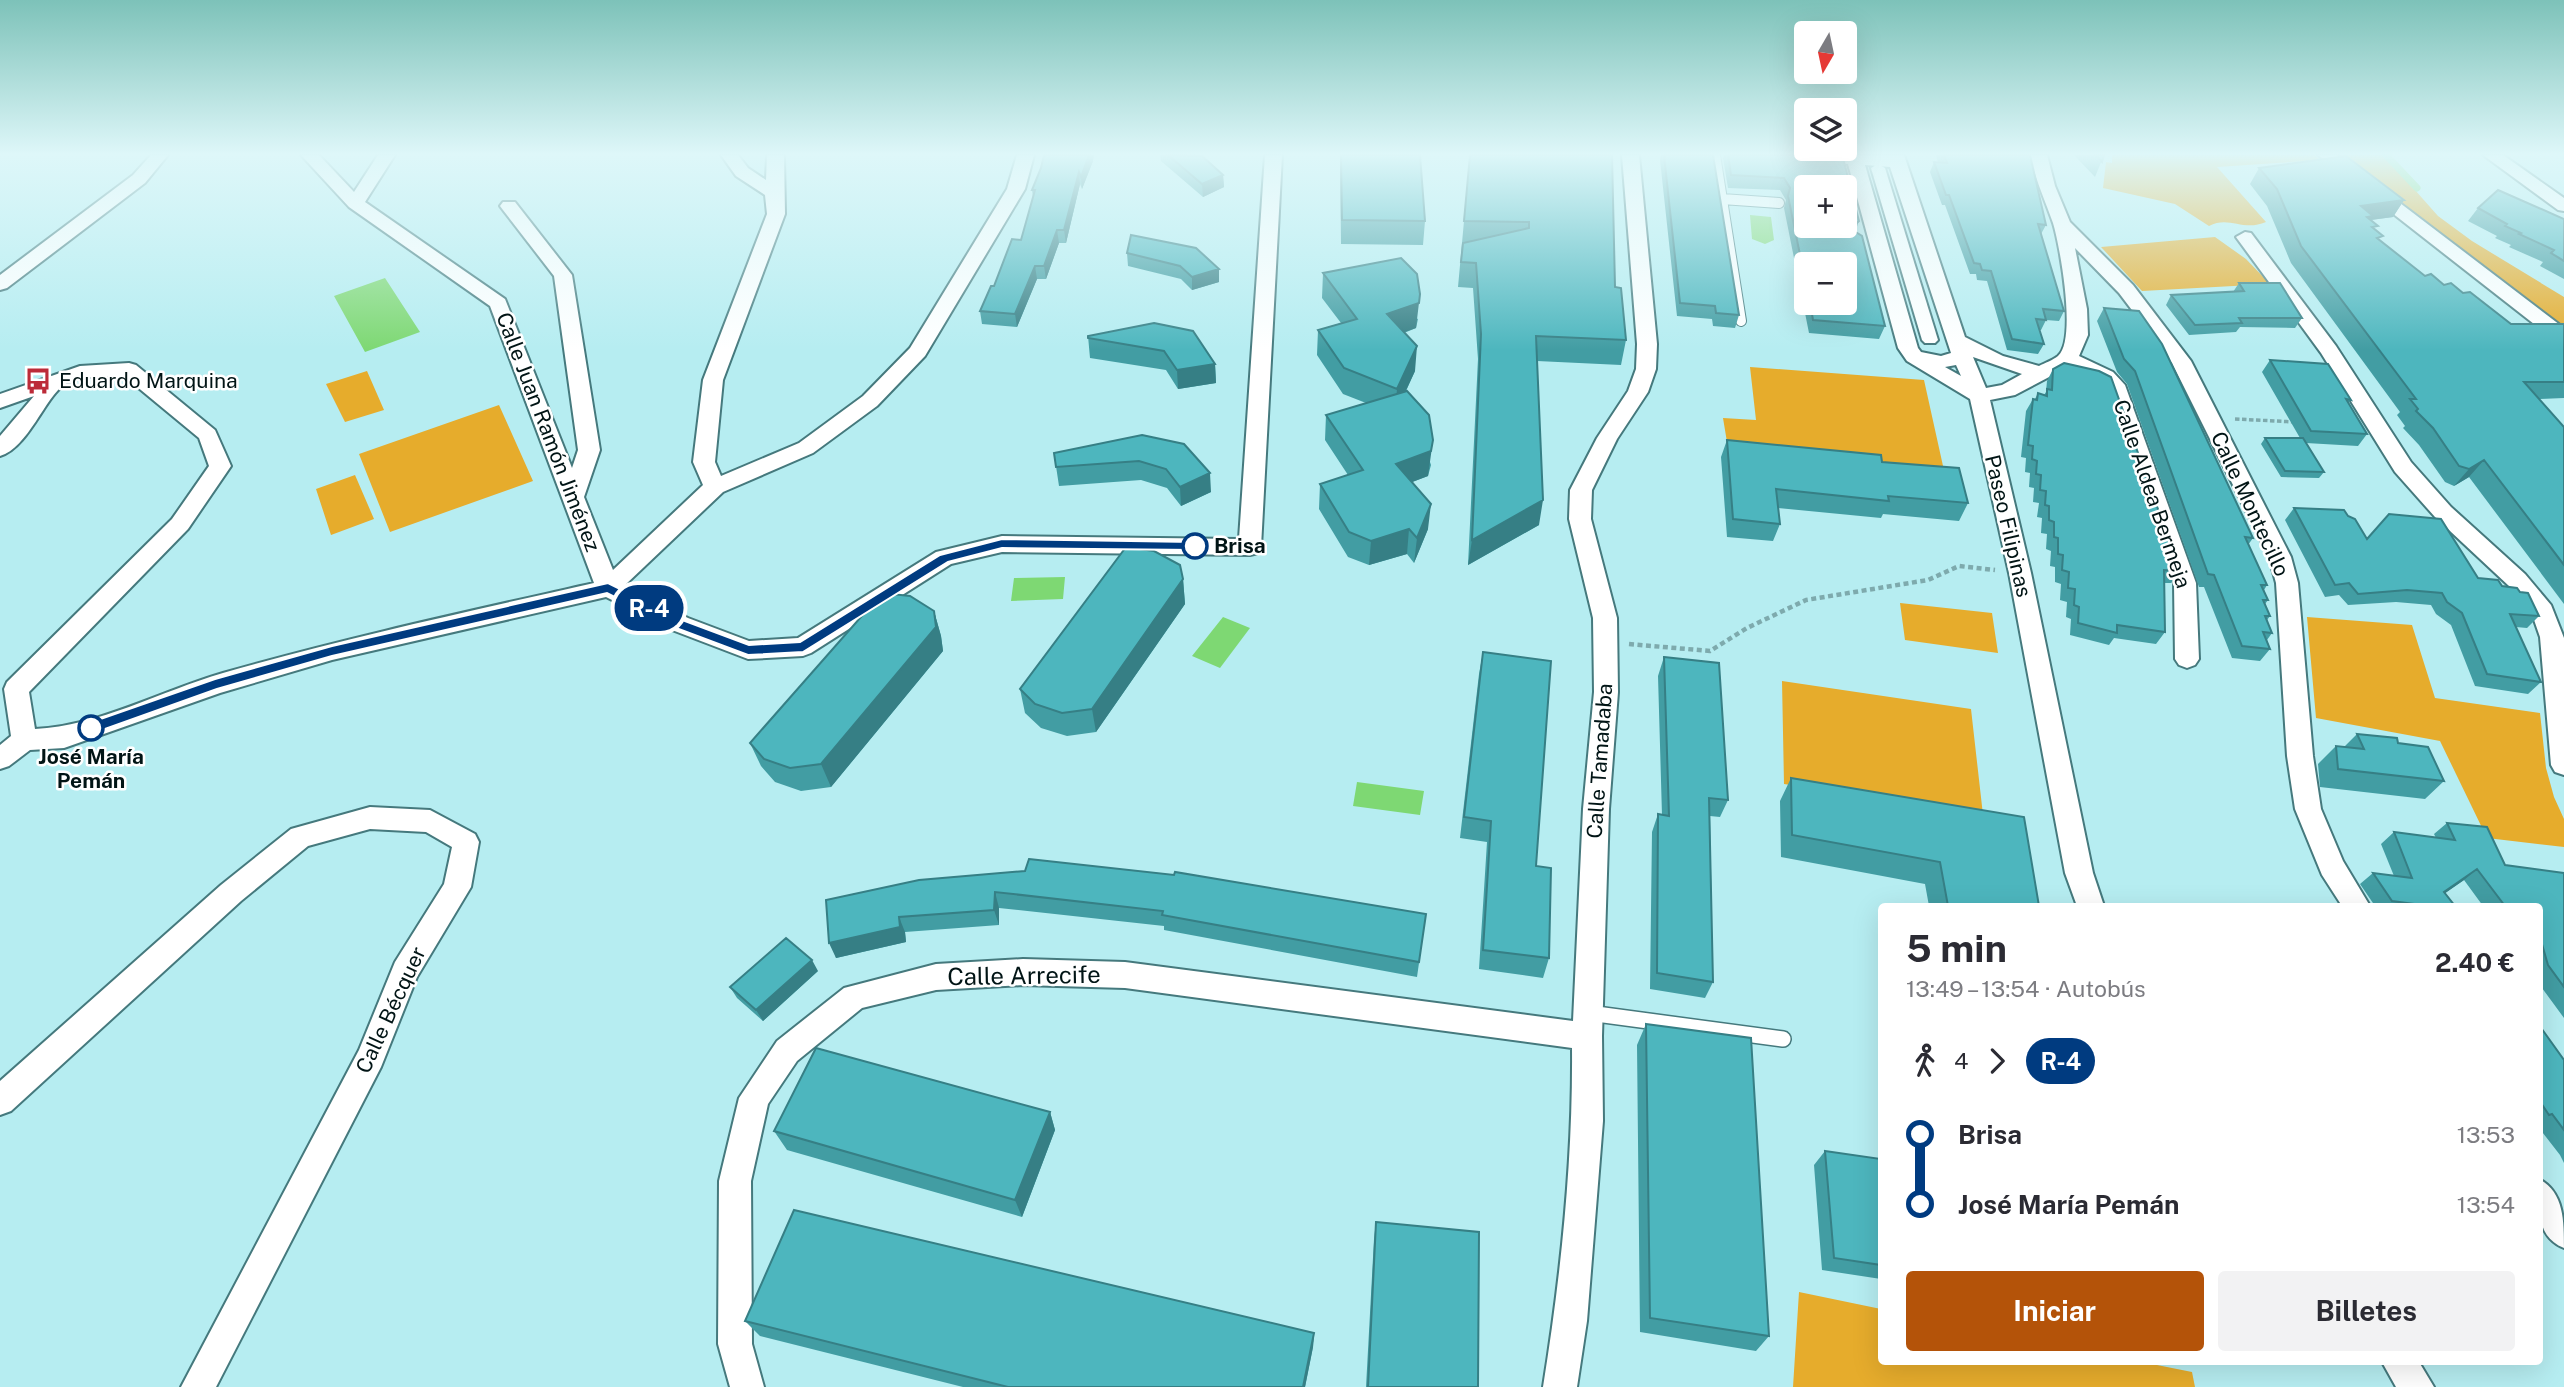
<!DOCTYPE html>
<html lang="es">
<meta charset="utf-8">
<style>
body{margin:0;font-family:"Public Sans",sans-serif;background:#f2f2f3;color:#2b2b33;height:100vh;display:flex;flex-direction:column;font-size:26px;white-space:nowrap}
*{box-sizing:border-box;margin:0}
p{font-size:23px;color:#7c7c81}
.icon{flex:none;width:38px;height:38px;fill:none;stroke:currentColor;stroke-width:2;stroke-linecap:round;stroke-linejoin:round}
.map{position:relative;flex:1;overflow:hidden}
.sheet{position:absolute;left:1878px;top:903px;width:665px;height:462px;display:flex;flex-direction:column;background:#fff;border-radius:7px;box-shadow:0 7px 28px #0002}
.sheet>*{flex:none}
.badge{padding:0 14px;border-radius:23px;font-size:24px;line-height:46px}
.needle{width:46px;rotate:189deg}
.buttons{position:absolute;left:1794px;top:21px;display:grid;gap:14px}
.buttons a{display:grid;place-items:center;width:63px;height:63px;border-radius:7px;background:#fff;box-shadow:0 7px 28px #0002;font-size:35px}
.map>.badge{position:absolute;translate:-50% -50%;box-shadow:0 0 0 4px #fff}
.legs{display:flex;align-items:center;gap:10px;height:77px;padding:0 28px;font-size:23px}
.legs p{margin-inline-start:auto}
.headline{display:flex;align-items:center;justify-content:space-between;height:119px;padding:0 28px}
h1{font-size:38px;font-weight:700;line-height:52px}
.button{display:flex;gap:14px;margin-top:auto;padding:14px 28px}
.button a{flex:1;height:80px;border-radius:7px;background:#b45309;color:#fff;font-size:28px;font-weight:700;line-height:80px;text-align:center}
.button a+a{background:#f2f2f3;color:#2b2b33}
ul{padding:0 28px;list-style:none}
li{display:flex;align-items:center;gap:24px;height:70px;font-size:26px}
li i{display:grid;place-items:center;width:10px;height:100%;margin:0 9px;background:currentColor}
li i::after{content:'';width:18px;height:18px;margin:-9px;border:5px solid;border-radius:50%;background:#fff}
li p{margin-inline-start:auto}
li:first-child i{background:linear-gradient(#0000 50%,currentColor 0)}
li:last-child i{background:linear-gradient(currentColor 50%,#0000 0)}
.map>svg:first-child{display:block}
.green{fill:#e6ac2c}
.water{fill:#7ed873}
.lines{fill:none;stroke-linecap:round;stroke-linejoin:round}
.stream{stroke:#7ed873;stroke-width:7}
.service-far1-casing{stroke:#45797d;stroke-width:12}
.service-casing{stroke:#45797d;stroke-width:18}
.pedestrian-casing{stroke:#45797d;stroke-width:4}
.minor-casing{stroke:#45797d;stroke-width:4}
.path-far1{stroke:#7eaaad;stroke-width:3.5;stroke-dasharray:4.5 2.5;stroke-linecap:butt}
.path{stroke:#7eaaad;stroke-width:4.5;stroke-dasharray:5 3.5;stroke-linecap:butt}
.service-far1{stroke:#fff;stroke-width:10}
.service{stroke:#fff;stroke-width:15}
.pedestrian{fill:#fff;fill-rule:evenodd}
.minor{fill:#fff;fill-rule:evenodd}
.wall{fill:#429da3;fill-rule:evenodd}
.shaded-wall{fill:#367f85}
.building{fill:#4db6be;stroke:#367f85;stroke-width:2;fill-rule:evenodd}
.line-1{fill:#003b80;stroke:#fff;stroke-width:2}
.stop-1-dot{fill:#fff;stroke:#003b80;stroke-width:3.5}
.labels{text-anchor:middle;stroke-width:5;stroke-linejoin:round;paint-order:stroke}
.poi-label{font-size:21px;fill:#011415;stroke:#fff;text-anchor:start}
.street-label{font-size:21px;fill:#011415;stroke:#fff}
.stop-label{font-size:21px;font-weight:bold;fill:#011415;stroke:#fff;text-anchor:start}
.near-street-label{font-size:24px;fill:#011415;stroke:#fff}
</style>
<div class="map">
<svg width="2564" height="1387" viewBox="0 0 2564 1387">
<rect width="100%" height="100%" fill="#b6edf1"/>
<path class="green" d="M2112,155H2314L2320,160L2217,167L2266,222C2243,232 2229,215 2209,226L2175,204L2103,188L2106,162L2112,163Z
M2337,155H2384L2438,216L2472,241L2564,297V330Z
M2215,237L2246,259L2270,284L2142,291L2101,247Z
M1750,367L1924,380L1945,475L1729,454L1723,418L1756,420Z
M367,371L384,410L345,422L326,384Z
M499,405L533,481L390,532L359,454Z
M355,475L374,519L331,535L316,489Z
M1900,603L1992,613L1998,653L1905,640Z
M2307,617L2412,625L2435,698L2540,713L2546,768L2554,797L2564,819V847L2487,838L2440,741L2316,718Z
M1782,681L1971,709L1983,815L1784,784Z
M1799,1292L1881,1309V1362H2142L2192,1372L2195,1387H1793Z"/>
<path class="water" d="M1750,215L1771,217L1774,240L1765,244L1752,239Z
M385,278L420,332L365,352L334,296Z
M1065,577L1063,599L1011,601L1014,578Z
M1223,617L1250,628L1220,668L1192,656Z
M1357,782L1424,791L1420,815L1353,806Z"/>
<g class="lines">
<path class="stream" d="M2386,155L2417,188"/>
<g class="service-far1-casing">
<path id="service-far1" d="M1715,155L1741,321
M1722,199L1779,203"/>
</g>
<g class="service-casing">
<path id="service" d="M1589,1013L1783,1039"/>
</g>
<g class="pedestrian-casing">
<path id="pedestrian" d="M1878,164L1885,168L1938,340L1935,343H1925L1922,340L1871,168Z"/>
</g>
<g class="minor-casing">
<path id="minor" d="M151,155H168L145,183L7,288L0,290V275L133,175Z
M301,155H319L354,192L378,155H395L365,202L505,299L572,468L578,450L554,276L503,210L500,206L503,202H515L572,275L600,450L584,497L613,570L703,485L693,462L703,380L767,214L765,195L736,176L721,155H738L748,168L766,180L767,155H784L785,214L723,380L715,462L721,476L799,443L863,396L910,348L1007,189L1017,155H1034L1025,189L925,356L877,406L813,453L723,492L624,586L688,618L749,641L798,638L936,552L1002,536L1239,539L1265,155H1282L1261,547L1258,553L1250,555L1002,552L951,564L811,653L803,656L748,659L672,630L606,597L332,660L220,693L64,748L30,750L9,766L0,769V745L11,736L4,689L7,682L172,519L209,466L199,438L124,376C106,377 82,374 65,384C45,397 28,448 0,456V436L34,396L0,408V394L80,366L129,363L136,365L215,430L231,466L188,529L29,692L35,729C99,726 161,691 223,673C345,638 470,611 594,583L490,306L349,207Z
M1622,155H1639L1657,344L1656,369L1648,392L1617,439L1592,490L1591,519L1617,618L1618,692L1609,809L1602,1036L1603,1121L1587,1321L1577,1387H1543C1561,1275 1573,1161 1572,1048L1125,988L1023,985L936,990L862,1008L797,1061L768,1104L751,1181L752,1344L764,1387H730L718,1344L719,1181L739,1098L777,1041L844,988L936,964L1023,959L1125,962L1573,1021L1583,809L1594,692L1593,618L1569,519L1570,490L1597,438L1628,391L1636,369L1637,344Z
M1778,155H1904L1965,337L2003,356L2039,366C2045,363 2053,360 2058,356C2077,340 2060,246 2053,223C2045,200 2035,179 2030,155H2047L2055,186L2070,222L2133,285L2191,361L2291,557L2298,583L2313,756L2321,809L2343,861L2370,906H2342L2322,875L2295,809L2287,756L2276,583L2269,557L2172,363L2119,293L2075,248L2087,309L2088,335L2079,356L2113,372L2125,385L2196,583L2199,659L2195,665L2187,668L2179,665L2175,659L2174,583L2106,388L2068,367L2015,395L1990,400L2031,573L2093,873L2104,906H2077L2065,873L2009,573L1970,399L1907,361L1898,348L1848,164L1786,160ZM1865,165L1890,167L1951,353L1941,356L1921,352L1918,348ZM1973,357L2022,374L2002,385L1986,388ZM1956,365L1961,376L1945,367Z
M2318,155H2337L2564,328V344L2557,342Z
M2483,155H2503L2564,198V211L2558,210Z
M2245,232L2251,233L2336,346L2411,462L2451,507L2525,574L2551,605L2564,638V775L2555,772L2551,765L2540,637L2532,614L2509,586L2435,517L2395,472L2321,353L2236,237Z
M370,807L430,810L475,834L479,842L471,887L417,977L381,1067L216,1387H181L359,1050L395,962L444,884L452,847L426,832L370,829L308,846L241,901L11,1111L0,1115V1081L221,885L291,829Z
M2539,1179C2564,1192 2564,1221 2564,1248C2535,1236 2539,1207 2539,1179Z
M2382,1362H2419L2434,1387H2396Z"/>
</g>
<path class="path-far1" d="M2235,419L2296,422"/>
<path class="path" d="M1629,644L1710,651L1747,628L1806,600L1928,580L1959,566L1995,570"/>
<use href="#service-far1" class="service-far1"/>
<use href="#service" class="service"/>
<use href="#pedestrian" class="pedestrian"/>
<use href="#minor" class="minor"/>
</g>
<path class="wall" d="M1160,155H1198L1223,175L1224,187L1203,197L1161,161Z
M1340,155H1420L1425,221L1423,245L1341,244Z
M1470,155H1612L1615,287L1626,340L1621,365L1537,361L1539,525L1468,565L1478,359L1473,288L1458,287Z
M1661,155H1713L1739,315L1735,328L1713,326L1712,319L1677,316L1660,160Z
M1724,155H1838L1859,221L1855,232L1885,326L1879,339L1809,333L1784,208L1786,200L1780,190L1728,188L1723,158ZM1806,264L1844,303H1806Z
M1936,155H2030L2046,225L2041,234L2064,311L2059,321L2046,320L2041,330H2039L2044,344L2038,354L2007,350L1987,281L1977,280L1976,274H1970L1945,205H1942L1930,172L1934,162L1938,163Z
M2074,155H2104L2095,177Z
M1093,161L1082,189L1080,184L1066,243H1059L1046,279H1037L1017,327L982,324L980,311L1021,240L1033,197L1032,190L1041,168Z
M2259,168L2404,200L2393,217L2371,220L2380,240L2425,276L2463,293L2511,324H2564V398L2539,399L2564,427V604L2469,477L2454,486L2445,482L2419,445L2403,428L2405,426L2397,415L2400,412L2291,263L2267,206L2250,184Z
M2478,208L2564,219V279L2540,266L2543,262L2509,247L2511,245L2495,238L2497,236L2468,221Z
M1127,253L1219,269V282L1192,290L1181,279L1128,266Z
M1323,273L1418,319L1416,328L1404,333L1415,371L1406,391L1431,465L1428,476L1412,482L1428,529L1414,563L1407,554L1369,565L1348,557L1319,509L1320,484L1348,475L1325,440L1326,415L1366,403L1343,394L1317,355L1318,330L1341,323L1322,298Z
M2239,283L2302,318L2295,328L2240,327L2236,332L2189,335L2166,305L2171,295L2233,292Z
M2104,308L2253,538L2248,545L2267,585L2264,590L2268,600L2265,604L2270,616L2267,620L2272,633L2267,640L2270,649L2260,661L2232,658L2204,587H2199L2127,384L2117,372L2097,321Z
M1193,331L1215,364L1216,383L1178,389L1166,370L1090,358L1088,336Z
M2270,360L2351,400L2348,403L2367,434L2358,446L2306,443L2324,472L2319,478L2281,477L2261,444L2265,438H2300L2262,372Z
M2053,369L2180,571L2171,583H2164L2165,632L2156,644L2114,638L2109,645L2070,635L2071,619L2066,617L2067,602L2060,600L2061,584L2055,582V567L2050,566L2051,551L2046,549L2047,534L2041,533L2042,518L2037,517L2039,503L2033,502L2034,488L2029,487L2030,473L2025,472L2026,458L2021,457L2026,411L2033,399H2035L2038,393L2044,395L2046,392L2047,381Z
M1142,435L1211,492L1181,506L1167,488L1141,480L1059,486L1054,453Z
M1727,440L1882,462L1968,503L1959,521L1883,514L1881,518L1778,508L1780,524L1773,541L1727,537L1721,457Z
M2294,508L2348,516L2367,539L2520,592L2539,616L2527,628L2516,627L2541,682L2528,694L2475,686L2451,625L2436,614L2431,605L2396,602L2348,605L2339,595L2325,597L2285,520Z
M1183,579L1185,604L1096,732L1067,736L1041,728L1025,713L1020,689Z
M934,611L941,636L943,651L831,787L801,791L775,782L761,766L750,743Z
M1483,652L1549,958L1543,978L1479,969L1487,842L1460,838L1479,674Z
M1664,657L1728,800L1720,817L1710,816L1713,982L1705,998L1650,989L1652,832L1658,814L1662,815L1658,676Z
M2357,734L2398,743L2444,781L2425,799L2320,787L2318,764L2336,746L2344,747Z
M1791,778L2039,906H1929L1925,884L1781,857L1780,801Z
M2447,823L2505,865L2564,873V1018L2539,984V906H2483L2464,880L2445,893L2455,906H2375L2360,884L2373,873L2394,876L2381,844L2394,832L2436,838L2434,834Z
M1174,875L1426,914L1417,977L1164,930V926L999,908V925L905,932L906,942L836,958L826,900Z
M818,971L763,1021L737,998L730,987Z
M1646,1024L1769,1336L1756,1351L1640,1332L1637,1045Z
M2539,1025L2564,1060V1163L2560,1155L2539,1128Z
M1050,1112L1055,1130L1022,1217L787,1150L774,1131Z
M1825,1151L1881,1159V1279L1822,1270L1814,1165Z
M1376,1222L1478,1387H1366L1374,1239Z
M745,1321L1314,1333L1313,1347L1305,1387H963L760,1336Z"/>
<path class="shaded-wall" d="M1089,155H1094L1093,161L1082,189L1081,177Z
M1079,172L1080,184L1066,243L1064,230Z
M1223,175L1224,187L1203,197L1202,184Z
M2404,200L2393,217L2370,220L2362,233L2361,206Z
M1057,230L1059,243L1046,279L1044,266Z
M1035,266L1037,279L1017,327L1015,314Z
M1219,269V282L1192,290V277Z
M1420,294L1416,328L1385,339L1387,314Z
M1417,346L1415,371L1395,414L1397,389Z
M1215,364L1216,383L1178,389L1177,370Z
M1433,440L1428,476L1394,489L1396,464Z
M2484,460L2469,477L2454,486L2469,469Z
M1210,473L1211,492L1181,506L1180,487Z
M1543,500L1539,525L1468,565L1472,540Z
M1431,504L1428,529L1414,563L1417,538Z
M1409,529L1407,554L1369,565L1371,541Z
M1183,579L1185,604L1096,732L1092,709Z
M934,611L941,636L943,651L831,787L821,764Z
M2477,869L2464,880L2431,903L2444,892Z
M995,892L999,908V925L994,910Z
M899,917L905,932L906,942L836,958L829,943Z
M812,960L818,971L763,1021L756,1010Z
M1050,1112L1055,1130L1022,1217L1015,1200Z
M1314,1333L1313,1347L1305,1387H1303Z"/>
<path class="building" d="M1044,155H1089L1081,177L1079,172L1064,230H1057L1044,266H1035L1015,314L980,311L991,286H994L1012,239L1021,240L1035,190H1032L1041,168Z
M1168,155L1202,156L1223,175L1202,184Z
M1341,155H1420L1425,221L1342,220Z
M1470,155H1612L1615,287L1621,288L1626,340L1536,336L1543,500L1472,540L1481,334L1476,263L1461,262L1463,243L1529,228V222L1464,221Z
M1664,155H1713L1739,315L1716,313L1715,306L1680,303Z
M1728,155H1838L1843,158L1859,221L1854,225V231L1862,236L1885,326L1813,320L1810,303H1844V264H1806V284L1788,196L1790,188L1784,178L1731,175ZM1806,187H1844V226H1806Z
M1944,155H2030L2046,225L2038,224L2064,311L2043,309L2046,320L2036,319L2044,344L2012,339L1991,271L1982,270L1980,264L1974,263L1949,195H1946L1934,162L1947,163Z
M2096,155H2104L2102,162Z
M2346,156L2404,200L2361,206L2373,216L2367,217L2378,226L2372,227L2383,236L2377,238L2425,276L2431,274L2444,285L2451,283L2463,293L2470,292L2511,324H2564V382H2524L2564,427V565L2484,460L2469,469L2459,466L2433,428L2416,411L2418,409L2410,399H2416L2301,246L2277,189L2259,168Z
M2498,190L2564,219V261L2551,253L2554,250L2519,234L2521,233L2505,226L2507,224L2478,208Z
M1131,235L1196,248L1219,269L1192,277L1180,266L1127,253Z
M1401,258L1417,274L1420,294L1419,303L1387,314L1417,346L1397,389L1344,368L1318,330L1357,319L1323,273Z
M2239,283H2280L2302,318H2239L2242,323L2195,325L2171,295L2244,291Z
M2104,308L2139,311L2162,344L2253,538L2245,537L2267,585H2261L2268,600H2263L2270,616H2265L2272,633L2263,632L2270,649L2242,646L2214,575L2208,574L2135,371L2124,359Z
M1154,323L1193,331L1215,364L1177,370L1164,351L1088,338V336Z
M2270,360L2328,364L2351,400L2346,399L2367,434L2311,431Z
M2064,363L2099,371L2111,377L2180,571L2164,570L2165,632L2117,625V633L2078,623L2079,607L2074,605L2075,589L2068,588L2069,572L2062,570L2063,555L2058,554V538L2054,537V522L2049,520V506L2045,505L2046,491L2040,490L2041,475L2036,474L2037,461L2032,459L2033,446L2028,445L2033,399L2037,400L2038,393L2047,396V389L2052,390L2053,369Z
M1407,391L1429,415L1433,440L1431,451L1396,464L1431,504L1417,538L1409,529L1371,541L1349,532L1320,484L1363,470L1326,415Z
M1142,435L1184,444L1210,473L1180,487L1166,469L1139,461L1056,467L1054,453Z
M2265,438H2303L2324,472L2285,471Z
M1727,440L1881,455L1882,462L1959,468L1968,503L1888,496L1889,501L1776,489L1780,524L1733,519Z
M2294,508L2344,510L2348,516L2355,519L2367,539L2389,514L2441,519L2478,578L2498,580L2502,586L2517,588L2520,592L2528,593L2539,616L2510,614L2541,682L2487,674L2462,613L2447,602L2442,593L2407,590L2358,594L2349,583L2335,585Z
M1126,547L1154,551L1180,565L1183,579L1092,709L1062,713L1035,704L1020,689Z
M882,593L910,596L934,611L936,627L821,764L790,768L764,759L750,743Z
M1483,652L1551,661L1536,866L1551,868L1549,958L1483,950L1491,821L1464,817Z
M1664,657L1719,663L1728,800L1709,798L1713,982L1657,973L1658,814L1669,816Z
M2357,734L2397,738L2398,743L2428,747L2444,781L2338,769L2336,746L2364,749Z
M1791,778L2024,817L2039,906H1948L1940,862L1792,835Z
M2447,823L2487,827L2505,865L2564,873V987L2548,965L2539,934V906H2505L2477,869L2444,892L2455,906H2416L2414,904L2392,901L2373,873L2412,878L2394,832L2455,840Z
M1029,859L1174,875L1175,872L1426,914L1419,962L1162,915L1163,911L995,892L994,910L899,917L900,927L829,943L826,900L919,880L1025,871Z
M786,938L812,960L756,1010L730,987Z
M1646,1024L1751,1038L1769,1336L1650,1318Z
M2539,1025L2564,1060V1130L2552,1114L2549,1115L2539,1100Z
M816,1048L1050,1112L1015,1200L774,1131Z
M1825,1151L1881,1159V1265L1834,1258Z
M794,1210L1314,1333L1303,1387H1008L745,1321Z
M1376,1222L1479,1232L1478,1387H1368Z"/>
<linearGradient id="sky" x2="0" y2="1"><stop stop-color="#7dc2b9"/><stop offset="0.44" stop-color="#def7f9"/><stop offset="1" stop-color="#def7f9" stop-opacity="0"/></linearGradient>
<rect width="2564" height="350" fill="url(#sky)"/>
<path class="line-1" d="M1002,539L1195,542L1201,546L1195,550L1002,548L948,562L803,652L748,655L676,628L607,593L332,656L217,689L91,734L84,728L86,724L215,679L332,646L608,583L685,621L749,645L800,642L940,555Z"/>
<defs>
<g id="bus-bare" transform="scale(2.1)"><path d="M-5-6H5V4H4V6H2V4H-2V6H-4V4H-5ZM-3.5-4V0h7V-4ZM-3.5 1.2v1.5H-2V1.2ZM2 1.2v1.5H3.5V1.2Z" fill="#bc2b38" stroke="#fff" stroke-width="2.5" paint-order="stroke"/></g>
</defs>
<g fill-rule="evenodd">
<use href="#bus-bare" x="38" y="381"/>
</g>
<g class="stop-1-dot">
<circle cx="1195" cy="546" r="12"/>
<circle cx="91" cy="728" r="12"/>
</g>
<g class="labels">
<g class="poi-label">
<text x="59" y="388">Eduardo Marquina</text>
</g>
<g class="street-label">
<text transform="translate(548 432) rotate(69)" y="7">Calle Juan Ramón Jiménez</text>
<text transform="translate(2152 494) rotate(71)" y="7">Calle Aldea Bermeja</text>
<text transform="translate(2250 504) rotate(65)" y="7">Calle Montecillo</text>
<text transform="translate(2008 526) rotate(77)" y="7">Paseo Filipinas</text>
<text transform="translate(1600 761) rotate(-86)" y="7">Calle Tamadaba</text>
<text transform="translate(391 1010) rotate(-65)" y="7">Calle Bécquer</text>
</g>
<g class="stop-label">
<text x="1214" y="553">Brisa</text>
<text x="91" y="764" text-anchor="middle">José María<tspan x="91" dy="24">Pemán</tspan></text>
</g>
<g class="near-street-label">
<text transform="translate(1024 976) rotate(-1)" y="8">Calle Arrecife</text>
</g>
</g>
</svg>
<div class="buttons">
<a><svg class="needle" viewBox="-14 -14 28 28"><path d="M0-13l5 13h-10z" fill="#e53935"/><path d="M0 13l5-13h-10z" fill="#7c7c81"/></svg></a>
<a><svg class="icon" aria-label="layers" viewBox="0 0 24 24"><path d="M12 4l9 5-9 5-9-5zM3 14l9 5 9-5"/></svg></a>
<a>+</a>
<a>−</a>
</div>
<b class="badge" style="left:649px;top:608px;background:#003b80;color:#fff">R-4</b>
<section class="sheet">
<div class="headline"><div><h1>5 min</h1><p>13:49 – 13:54 · Autobús</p></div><b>2.40 €</b></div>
<div class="legs"><svg class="icon" aria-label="walk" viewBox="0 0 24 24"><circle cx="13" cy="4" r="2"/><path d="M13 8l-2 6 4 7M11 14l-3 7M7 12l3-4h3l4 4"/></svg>4<svg class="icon" aria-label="forward" viewBox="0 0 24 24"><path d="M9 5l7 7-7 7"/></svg><b class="badge" style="background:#003b80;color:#fff">R-4</b></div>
<ul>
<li><i style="color:#003b80"></i><b>Brisa</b><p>13:53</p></li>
<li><i style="color:#003b80"></i><b>José María Pemán</b><p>13:54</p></li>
</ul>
<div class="button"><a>Iniciar</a><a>Billetes</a></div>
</section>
</div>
